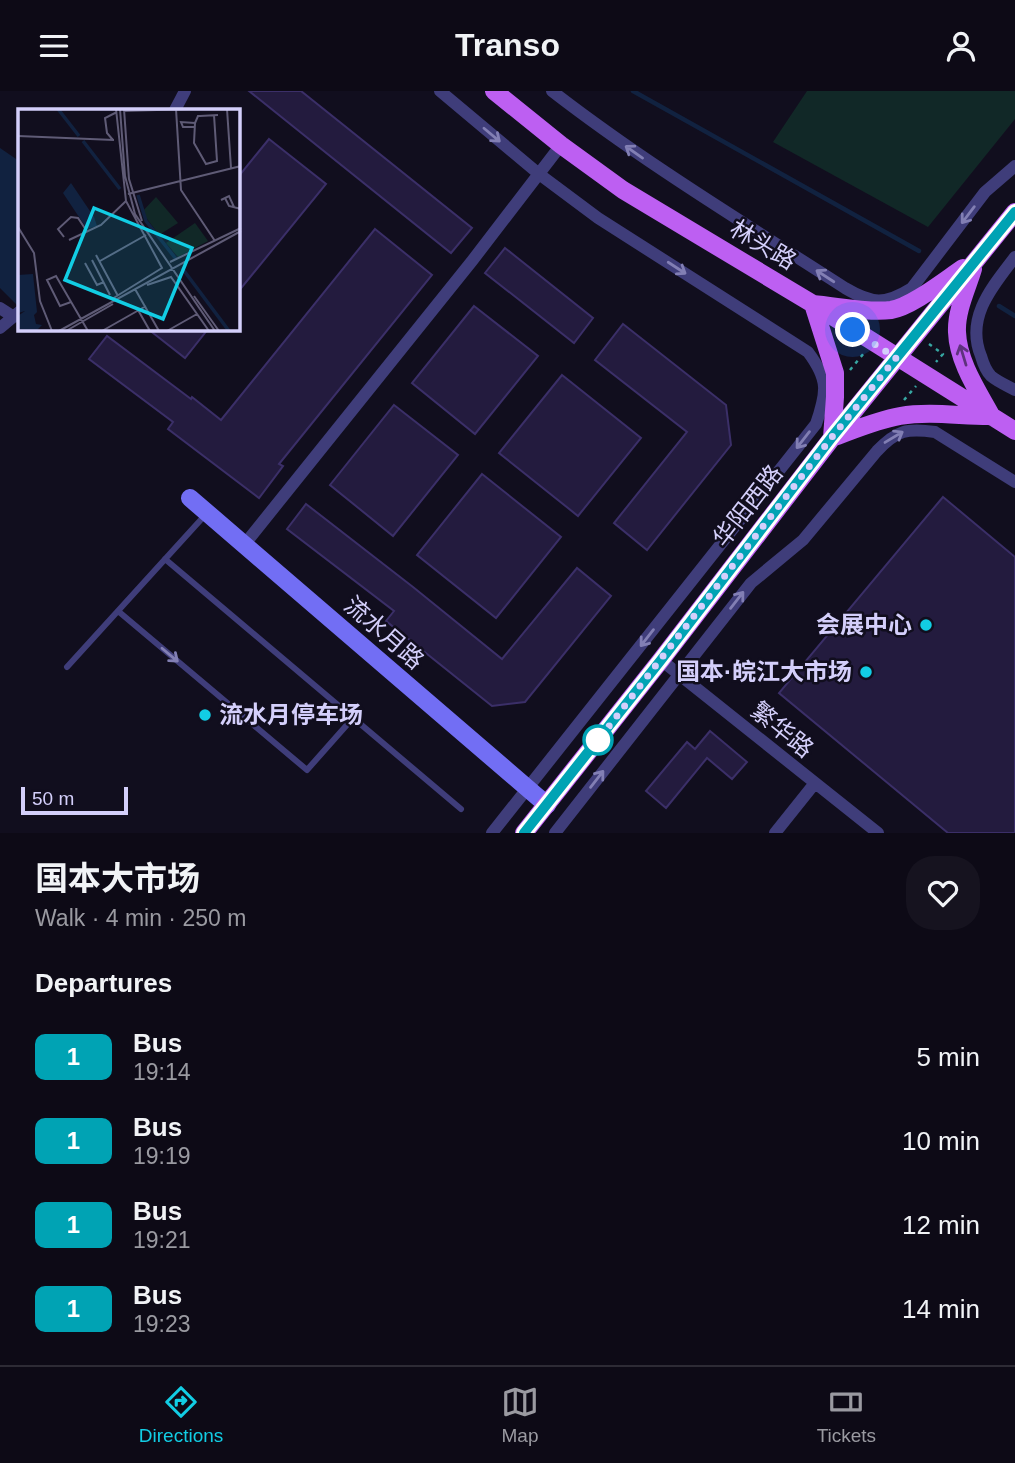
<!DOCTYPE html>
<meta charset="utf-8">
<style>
body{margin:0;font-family:Helvetica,"Noto Sans SC",sans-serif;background:#16131f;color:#f1f3f6;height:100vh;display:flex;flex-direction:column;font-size:26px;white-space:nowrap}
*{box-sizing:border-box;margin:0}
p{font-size:23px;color:#9a9aa1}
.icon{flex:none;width:38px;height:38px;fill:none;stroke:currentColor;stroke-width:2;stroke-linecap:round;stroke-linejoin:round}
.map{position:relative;height:742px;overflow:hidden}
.details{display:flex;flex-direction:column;background:#0d0a16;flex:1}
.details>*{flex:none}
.badge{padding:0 14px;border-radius:10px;font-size:24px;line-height:46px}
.scale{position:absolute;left:21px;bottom:18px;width:107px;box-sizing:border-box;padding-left:7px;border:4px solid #d4cffb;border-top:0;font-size:19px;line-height:24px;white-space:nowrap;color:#d4cffb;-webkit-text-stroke:5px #110e1e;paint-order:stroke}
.you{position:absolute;width:35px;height:35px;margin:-18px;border:5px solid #fff;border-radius:50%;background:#1a73e8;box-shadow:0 0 0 10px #1a73e833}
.map>.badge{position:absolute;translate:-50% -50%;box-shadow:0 0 0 4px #fff}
h2{padding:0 35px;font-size:26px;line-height:63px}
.round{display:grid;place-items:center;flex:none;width:74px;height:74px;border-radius:28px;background:#16131f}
.head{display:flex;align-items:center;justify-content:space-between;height:119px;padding:0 35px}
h1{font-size:33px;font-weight:700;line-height:52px}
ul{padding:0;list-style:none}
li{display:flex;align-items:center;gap:21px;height:84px;padding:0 35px}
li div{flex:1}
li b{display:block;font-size:26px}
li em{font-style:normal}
li .badge{min-width:77px;font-weight:700;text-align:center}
header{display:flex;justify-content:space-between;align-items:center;height:91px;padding:0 35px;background:#0d0a16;font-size:32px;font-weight:700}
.tabs{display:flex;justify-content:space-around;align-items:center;height:98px;border-top:2px solid #2d2b35;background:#0d0a16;font-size:19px;color:#9a9aa1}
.tabs a{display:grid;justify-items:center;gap:4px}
.tabs .selected{color:#12cde4}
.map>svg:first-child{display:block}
.green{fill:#112827}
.water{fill:#112240}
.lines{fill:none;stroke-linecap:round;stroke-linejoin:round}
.stream{stroke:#112240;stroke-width:4.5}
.building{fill:#231b3e;stroke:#3b2f68;stroke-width:2}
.path{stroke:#37a7a2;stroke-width:2.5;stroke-dasharray:3.5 5;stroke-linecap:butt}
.lane{stroke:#3f3d7a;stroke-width:6}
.street{stroke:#3f3d7a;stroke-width:12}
.secondary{stroke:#726ef4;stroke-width:18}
.primary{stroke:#bd5ff2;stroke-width:18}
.oneway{stroke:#827fb4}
.oneway2{stroke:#5e327d}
.line-casing{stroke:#fff;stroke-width:16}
.line{stroke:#00a3b4;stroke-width:10}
.walk{stroke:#d4cffb;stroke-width:7;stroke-dasharray:0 12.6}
.poi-dot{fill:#12cde4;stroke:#110e1e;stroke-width:2.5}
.stop-dot{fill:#fff;stroke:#00a3b4;stroke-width:3.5}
.labels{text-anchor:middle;stroke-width:5;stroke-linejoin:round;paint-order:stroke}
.street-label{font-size:24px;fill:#d4cffb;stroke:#110e1e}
.poi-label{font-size:24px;font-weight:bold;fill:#d4cffb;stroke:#110e1e;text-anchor:end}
.inset-river{fill:none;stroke:#112240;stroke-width:3.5}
.inset-road{fill:none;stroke:#5f5b76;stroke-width:2}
.view{fill:#12cde4;fill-opacity:0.15;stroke:#12cde4;stroke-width:3.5}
.inset-edge{fill:none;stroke:#d4cffb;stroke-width:3.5}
</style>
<header><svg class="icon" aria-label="menu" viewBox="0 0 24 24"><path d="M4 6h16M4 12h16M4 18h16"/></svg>Transo<svg class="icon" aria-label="person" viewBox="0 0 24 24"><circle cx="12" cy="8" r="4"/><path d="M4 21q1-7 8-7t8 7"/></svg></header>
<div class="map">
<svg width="1015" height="742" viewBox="0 0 1015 742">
<rect width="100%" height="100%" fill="#110e1e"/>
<path class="green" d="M807,0H1015V28L928,136L773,51Z"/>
<path class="water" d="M0,57L19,70V214L18,215L0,197Z"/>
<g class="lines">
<path class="stream" d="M633,0L919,160
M999,215L1015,225"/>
</g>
<path class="building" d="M249,0H301L472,137L451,162Z
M269,48L326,93L238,201V86Z
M375,138L432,184L279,373L283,375L259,407L168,338L173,331L89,268L107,245L191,308L192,306L221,329Z
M505,157L593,227L574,252L485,182Z
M474,215L538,265L475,343L412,292Z
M623,233L726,314L731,354L647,459L614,432L687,341L595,269Z
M148,238H208L185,267Z
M562,284L641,347L578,425L499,362Z
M394,314L458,364L393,445L330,394Z
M482,383L561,446L496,527L417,464Z
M943,406L1015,466V742H948L779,602Z
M306,413L413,496L502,568L577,477L611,505L525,611L492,615L386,530L394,520L287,438Z
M710,640L747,671L732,688L707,667L666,717L646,700L687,651L695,658Z"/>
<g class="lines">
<path class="path" d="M929,253L943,263L936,271
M850,279L864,262
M904,309L916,295"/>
<path class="lane" d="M165,468L461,718
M118,520L307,679L353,627
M67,576L207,422"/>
<path class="street" d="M440,0L539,83L598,127L808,261C829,289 827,301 816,333L492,742
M552,0C645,72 746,133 845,197C872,213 885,214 912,197L985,101L1015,75
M175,19L185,0
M1015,166C993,195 965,226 981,265C983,272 986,280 991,285C998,291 1008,295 1015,299
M0,217L14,226
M0,237L19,221
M244,454L472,170L561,54
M661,569L878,742
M555,742L751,492L803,449L877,360C897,339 907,337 935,341L1015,391
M775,742L815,692"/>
<path class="secondary" d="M190,407L547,714"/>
<path class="primary" d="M494,0L561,54L623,99L813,213L1015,340
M963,177C945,189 911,216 891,219C867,222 837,215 813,213L835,282V306L832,347C854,339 877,329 900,325C929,320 960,325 988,325
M973,178C967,198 956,220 957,241C958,271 978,300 992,326
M524,742L661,569L832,347L1015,121"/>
</g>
<defs><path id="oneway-shaft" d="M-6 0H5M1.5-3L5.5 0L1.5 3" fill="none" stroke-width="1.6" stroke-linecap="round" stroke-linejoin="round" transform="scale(1.75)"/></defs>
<g class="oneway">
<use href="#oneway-shaft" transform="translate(492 44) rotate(40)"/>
<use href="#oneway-shaft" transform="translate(634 61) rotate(-145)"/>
<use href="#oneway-shaft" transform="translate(968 124) rotate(127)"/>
<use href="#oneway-shaft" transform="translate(677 177) rotate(33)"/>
<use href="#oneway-shaft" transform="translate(825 185) rotate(-147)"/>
<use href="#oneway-shaft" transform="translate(894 346) rotate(-31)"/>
<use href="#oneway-shaft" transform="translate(803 349) rotate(128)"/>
<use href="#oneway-shaft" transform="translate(737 509) rotate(-52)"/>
<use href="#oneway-shaft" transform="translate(647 547) rotate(128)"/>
<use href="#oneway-shaft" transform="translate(170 564) rotate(40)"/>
<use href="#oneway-shaft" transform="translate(597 688) rotate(-52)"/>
</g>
<use class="oneway2" href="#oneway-shaft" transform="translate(963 264) rotate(-107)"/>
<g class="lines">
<g class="line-casing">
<path id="line" d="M524,742L661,569L832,346L1015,121"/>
</g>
<use href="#line" class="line"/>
<path class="walk" d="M598,649L596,652L832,346L896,267L853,239"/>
</g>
<g class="poi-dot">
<circle cx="926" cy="534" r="7"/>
<circle cx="866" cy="581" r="7"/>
<circle cx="205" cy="624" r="7"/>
</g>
<circle class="stop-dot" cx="598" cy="649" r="14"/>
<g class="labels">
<g class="street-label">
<text transform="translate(763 154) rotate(31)" y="8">林头路</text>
<text transform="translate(748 415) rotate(-52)" y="8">华阳西路</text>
<text transform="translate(384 542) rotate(41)" y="8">流水月路</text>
<text transform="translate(782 639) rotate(39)" y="8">繁华路</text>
</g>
<g class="poi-label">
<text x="912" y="542">会展中心</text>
<text x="852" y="589">国本·皖江大市场</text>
<text x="219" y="632" text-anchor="start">流水月停车场</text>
</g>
</g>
<g transform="translate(18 18)">
<rect width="222" height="222" fill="#110e1e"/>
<path d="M138,88L160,114L141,126L124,103ZM177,114L190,132L160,148L148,134Z" fill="#112827"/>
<path d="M53,74L76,108L79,117L69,120L45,84ZM15,165L19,203L16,206L18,215L24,216L18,222H0V207L7,202L0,204V166Z" fill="#112240"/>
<path class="inset-river" d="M40,0L61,27M65,32L102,80M120,86L128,112L158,150M164,159L211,222"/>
<path class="inset-road" d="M102,0L107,67L117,105L197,222M106,0L111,70L124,112M158,0L163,81L197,132M209,0L213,59M107,2L171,0M196,6L199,52L188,55L176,34L177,14L180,7H182L200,6M176,18H165L163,13L177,14M0,27L96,31M95,31L89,24L87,9L99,3M110,85L223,57M207,89L211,97L223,100M203,91L211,87L216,98M0,118L16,144L22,192L34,222M46,128L40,120L53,108L60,109L68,121M51,131L83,116L108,92M78,146L100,187M74,151L92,186M82,152L128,126M152,153L223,119M67,154L79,176L86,173M129,176L153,168L191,222M117,180L141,222M176,187L201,222M94,190L144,159L108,92L98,0M53,193L42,197L29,171L38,167L70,222M120,201L132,222M41,222L223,122M48,222L95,195M84,222L128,197M149,222L179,205"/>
<path class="view" d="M76,99L174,139L145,210L47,171Z"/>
<rect width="222" height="222" class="inset-edge"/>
</g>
</svg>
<div class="scale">50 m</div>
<div class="you" style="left:853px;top:239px"></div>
</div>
<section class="details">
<div class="head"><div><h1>国本大市场</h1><p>Walk · 4 min · 250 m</p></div><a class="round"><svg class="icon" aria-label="heart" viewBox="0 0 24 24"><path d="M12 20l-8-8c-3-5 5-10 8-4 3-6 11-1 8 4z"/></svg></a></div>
<h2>Departures</h2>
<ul>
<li><span class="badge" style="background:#00a3b4;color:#fff">1</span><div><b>Bus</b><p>19:14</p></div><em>5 min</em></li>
<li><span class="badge" style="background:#00a3b4;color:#fff">1</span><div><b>Bus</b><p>19:19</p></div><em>10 min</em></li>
<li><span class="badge" style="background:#00a3b4;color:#fff">1</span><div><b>Bus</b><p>19:21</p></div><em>12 min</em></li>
<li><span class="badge" style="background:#00a3b4;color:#fff">1</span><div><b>Bus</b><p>19:23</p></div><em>14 min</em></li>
</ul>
</section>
<nav class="tabs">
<a class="selected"><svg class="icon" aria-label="directions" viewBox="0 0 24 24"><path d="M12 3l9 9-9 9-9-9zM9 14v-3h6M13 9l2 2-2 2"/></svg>Directions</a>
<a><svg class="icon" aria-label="map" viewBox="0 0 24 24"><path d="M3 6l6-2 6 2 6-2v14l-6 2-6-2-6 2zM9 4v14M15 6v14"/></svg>Map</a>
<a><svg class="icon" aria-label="tickets" viewBox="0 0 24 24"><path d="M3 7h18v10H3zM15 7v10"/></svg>Tickets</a>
</nav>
